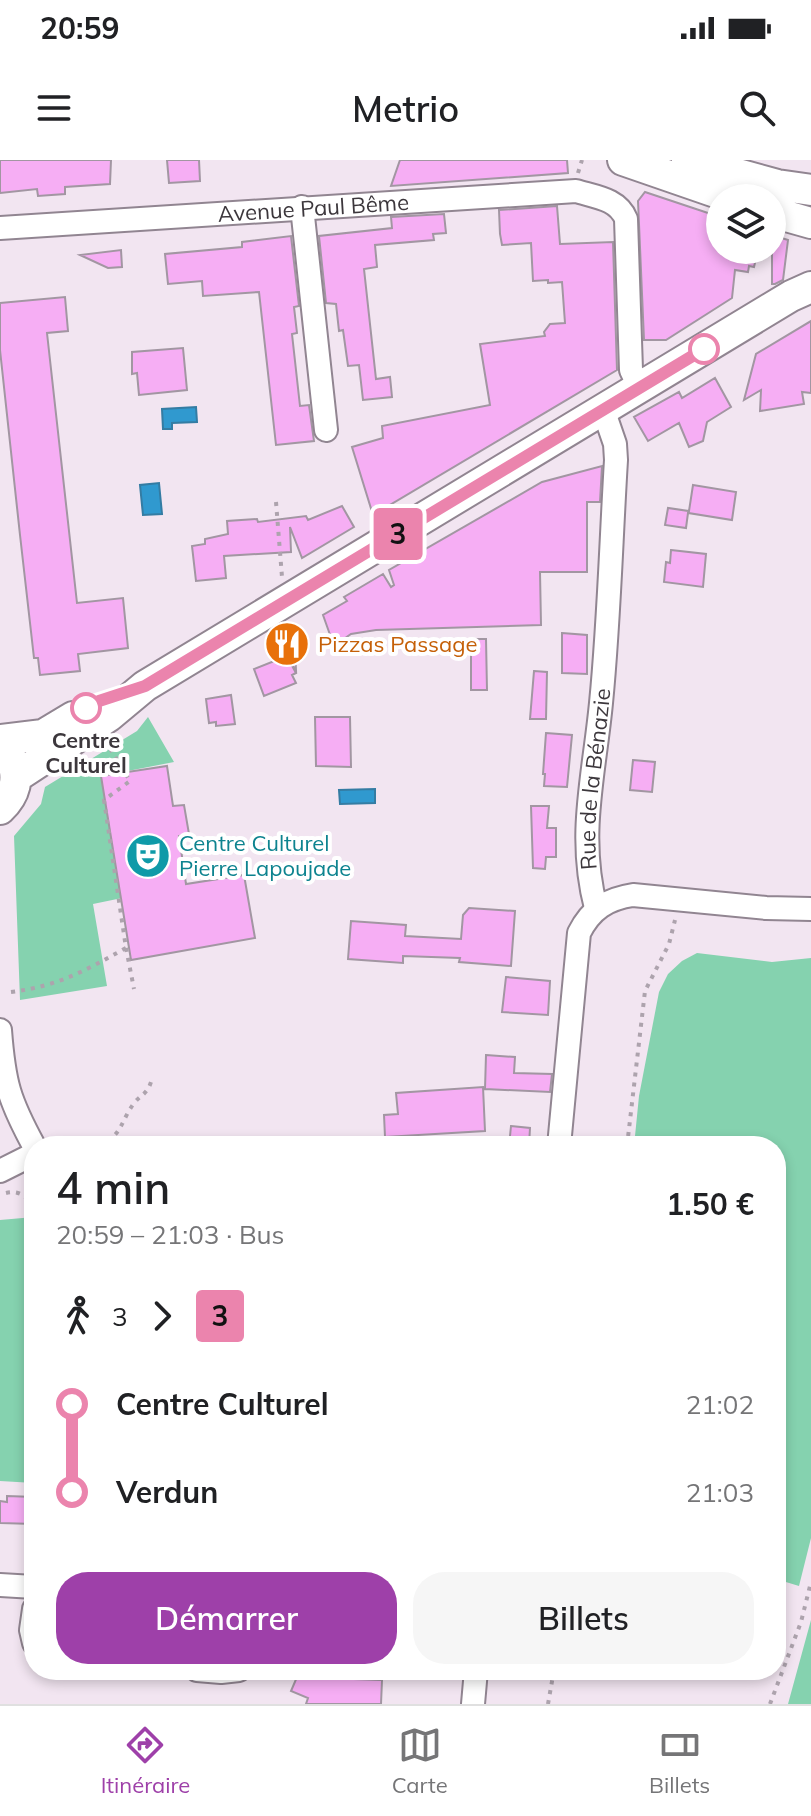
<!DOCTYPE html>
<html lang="fr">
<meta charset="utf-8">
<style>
body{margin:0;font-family:Mulish,sans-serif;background:#f6f6f6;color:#202124;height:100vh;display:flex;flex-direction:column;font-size:30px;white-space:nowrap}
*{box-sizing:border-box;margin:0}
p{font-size:26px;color:#757577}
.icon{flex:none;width:44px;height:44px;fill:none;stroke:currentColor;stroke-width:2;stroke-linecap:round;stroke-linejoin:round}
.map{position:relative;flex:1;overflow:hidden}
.panel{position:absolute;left:24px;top:976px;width:762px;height:544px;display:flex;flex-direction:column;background:#fff;border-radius:32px;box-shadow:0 4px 12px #0003}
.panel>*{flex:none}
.badge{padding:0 16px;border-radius:6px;font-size:28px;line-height:52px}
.buttons{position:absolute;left:706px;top:24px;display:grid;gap:16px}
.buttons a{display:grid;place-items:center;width:80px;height:80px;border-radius:50%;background:#fff;box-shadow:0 4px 12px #0003;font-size:40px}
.map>.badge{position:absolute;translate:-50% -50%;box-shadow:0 0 0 4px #fff}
.legs{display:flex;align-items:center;gap:12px;height:88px;padding:0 32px;font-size:26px}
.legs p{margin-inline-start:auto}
.headline{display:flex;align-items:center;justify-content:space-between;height:136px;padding:0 32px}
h1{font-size:44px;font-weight:600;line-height:60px}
.primary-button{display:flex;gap:16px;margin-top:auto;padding:16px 32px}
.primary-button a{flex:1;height:92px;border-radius:32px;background:#9e40a9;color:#fff;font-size:32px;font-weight:600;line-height:92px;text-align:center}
.primary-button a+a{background:#f6f6f6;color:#202124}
ul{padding:0 32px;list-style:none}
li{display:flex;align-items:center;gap:28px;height:88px;font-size:30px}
li i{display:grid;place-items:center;width:12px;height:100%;margin:0 10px;background:currentColor}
li i::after{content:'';width:20px;height:20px;margin:-10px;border:6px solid;border-radius:50%;background:#fff}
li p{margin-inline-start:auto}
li:first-child i{background:linear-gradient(#0000 50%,currentColor 0)}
li:last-child i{background:linear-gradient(currentColor 50%,#0000 0)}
.status{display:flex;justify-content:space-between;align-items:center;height:56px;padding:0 40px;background:#fff;direction:ltr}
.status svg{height:22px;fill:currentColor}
header{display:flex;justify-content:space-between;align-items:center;height:104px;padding:0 32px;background:#fff;font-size:36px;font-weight:600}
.menu{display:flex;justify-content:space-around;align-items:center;height:112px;border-top:2px solid #e0e0e0;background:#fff;font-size:22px;color:#757577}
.menu a{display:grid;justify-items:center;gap:4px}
.menu .current{color:#9e40a9}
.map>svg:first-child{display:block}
.green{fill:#85d2af}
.water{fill:#3099cf;stroke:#347ca3;stroke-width:2}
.building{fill:#f6aef4;stroke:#a296a2;stroke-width:2}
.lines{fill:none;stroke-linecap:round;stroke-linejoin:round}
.minor-casing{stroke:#918591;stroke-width:26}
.major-casing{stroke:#918591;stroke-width:34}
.path{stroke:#ada3ad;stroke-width:4;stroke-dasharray:4 6;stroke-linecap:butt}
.minor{stroke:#fff;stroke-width:22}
.major{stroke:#fff;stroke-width:30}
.line-1-casing{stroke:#fff;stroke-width:18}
.line-1{stroke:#eb84ad;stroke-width:12}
.stop-1-dot{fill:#fff;stroke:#eb84ad;stroke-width:4}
.labels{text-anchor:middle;stroke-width:8;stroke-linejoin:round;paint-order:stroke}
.street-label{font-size:22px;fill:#3c373c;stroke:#fff}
.food-label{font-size:22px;fill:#c56008;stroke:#fff;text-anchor:start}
.stop-label{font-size:22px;font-weight:bold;fill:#3c373c;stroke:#fff}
.culture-label{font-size:22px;fill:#0d838f;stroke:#fff;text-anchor:start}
</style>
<div class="status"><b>20:59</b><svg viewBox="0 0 49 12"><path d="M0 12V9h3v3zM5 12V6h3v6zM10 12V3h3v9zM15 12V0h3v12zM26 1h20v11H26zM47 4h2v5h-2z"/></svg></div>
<header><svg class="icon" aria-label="menu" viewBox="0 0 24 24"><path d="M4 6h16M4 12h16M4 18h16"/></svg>Metrio<svg class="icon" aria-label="search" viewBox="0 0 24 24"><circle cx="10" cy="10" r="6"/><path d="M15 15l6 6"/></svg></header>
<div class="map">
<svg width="811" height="1544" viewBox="0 0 811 1544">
<rect width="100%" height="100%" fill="#f2e5f1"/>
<path class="green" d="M148,557L174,602L102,616L122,738L93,744L107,826L20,840L14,676L41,644L45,627L137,571Z
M697,793L772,802L811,798V1378L799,1426L776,1419V986H634L639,936L659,832L668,814L682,801Z
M34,1057V1323L0,1321V1060Z
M811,1460V1544H788Z"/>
<path class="water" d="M196,247L197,262L172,263V269H163L162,249Z
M159,323L162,354L143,355L140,325Z
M375,629V643L340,644L339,630Z"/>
<path class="building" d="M0,0H111L110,24L65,27V34L38,36L37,29L0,33Z
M167,0H199L200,21L169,23Z
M400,0H567L568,13L391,26Z
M645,32L720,57V90H758L754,107L749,106L748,112L735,110L732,138L666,180H644L638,41Z
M557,46L560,84L613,82L617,210L373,355L352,287L383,278L382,266L490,245L480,184L545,176L544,172L550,164L565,163L562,122L548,123V120L533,121L531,83L502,85L500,74L499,50Z
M444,54L446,73L433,74L434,80L375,85L377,107L364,109L376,219L390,217L392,237L363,240L359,205L348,206L343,170L339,171L336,144L326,143L319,76L392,68L391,57Z
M772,75L788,80L783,120L775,124H772Z
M291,76L299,146L294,147L297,173L292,174L300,246L309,245L314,281L276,285L259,132L203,136L202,121L168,124L165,94L242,87V82Z
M121,90L122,107L108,108L80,95Z
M65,137L68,171L47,173L77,443L123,438L128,488L78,494L80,511L40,515L38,498H34L20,375L0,190V143Z
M811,161V233L802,232L804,244L760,251L761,230L744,240L756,194Z
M183,188L187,230L139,235L137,213L132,214V192Z
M715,218L731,247L707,262L703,281L689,287L679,263L648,281L634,257L679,232L682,238Z
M602,306L600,342H587V412H540L541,465L376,470L351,474L334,486L323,455L347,441L344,437L383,414L391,427L394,425L389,410L542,322Z
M693,325L736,332L732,360L688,353L686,368L665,365L668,348L689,351Z
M342,346L354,367L302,398L290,367L291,392L224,396L226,418L196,421L192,386L205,384V379L228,374L227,361L257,359L258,362L306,356L308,360Z
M671,390L706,394L703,427L664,422L666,402L670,403Z
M294,467L296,510L290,502L296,513L292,515L296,523L264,536L254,509L287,496L275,479Z
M562,473L587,475V514L562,513Z
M471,479H486L487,530H471Z
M534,511L547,512L546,559H530Z
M231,535L235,564L216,566V562L209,563L206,539Z
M315,557H350L351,607L316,606Z
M546,573L572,575L567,627L544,626L545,614H543Z
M633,600L655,602L652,632L630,630Z
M167,606L173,646L184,645L189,674L179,676L186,724L244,715L255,778L131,800L101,616Z
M531,646H549L547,668H556V697H546L545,709L533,708Z
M469,748L515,751L511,806L459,802L460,798L403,796V803L348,799L351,761L406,765L405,776L461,779L463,755Z
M506,817L550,821L548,855L502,852Z
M486,895L515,897L514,913L552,914L550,932L485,929Z
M483,927L485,971L385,977L384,955L398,954L396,933Z
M511,966L530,968L529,986H509Z
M7,1336L34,1337V1364L0,1363V1341L7,1342Z
M300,1510H329L326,1518L382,1520L381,1544H306L308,1538L291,1531Z"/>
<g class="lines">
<g class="minor-casing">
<g id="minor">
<path d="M302,47L326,270"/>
<path id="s1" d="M0,68L576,31C596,37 618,39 626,59L631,210L639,227"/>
<path id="s2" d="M596,748C577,676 594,616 601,543C609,463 611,381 616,300L615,284L603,249"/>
<path d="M0,870C4,923 9,940 34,986"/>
<path d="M559,986L579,773C591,749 607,739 633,735L766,748L811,749"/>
<path d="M0,1011L34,994"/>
<path d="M0,1425L34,1427"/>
<path d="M34,1449L31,1470L34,1483"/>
<path d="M197,1510L221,1512L239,1510"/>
<path d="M473,1544L476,1510"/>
</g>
</g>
<g class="major-casing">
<path id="major" d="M623,0L733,38
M687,0L777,25L811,30
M772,52L811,63
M0,580L43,575L73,557
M16,617L109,556L145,526L791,136L811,127
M0,649C15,635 20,618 11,598"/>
</g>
<path class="path" d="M578,13L582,0
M276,342L282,417
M126,788L134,829
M11,832C59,826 84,811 126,788L104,640L130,621L108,585
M99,986C124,974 120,961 135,942C142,934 147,934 151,922
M627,986L645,831L669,784L675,760
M6,1033C19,1030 25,1036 34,1045
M548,1544L554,1510
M770,1544L801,1462L811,1422"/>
<use href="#minor" class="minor"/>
<use href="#major" class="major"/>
</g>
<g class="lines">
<g class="line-1-casing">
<path id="line-1" d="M86,548L99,541L145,526L704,189"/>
</g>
<use href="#line-1" class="line-1"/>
</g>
<defs>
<g id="restaurant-disc" transform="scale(2.3)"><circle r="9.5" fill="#e8710a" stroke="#fff"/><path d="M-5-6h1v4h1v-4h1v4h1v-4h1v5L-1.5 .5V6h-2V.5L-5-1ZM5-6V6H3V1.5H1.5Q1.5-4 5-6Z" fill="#fff"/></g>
<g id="theatre-disc" transform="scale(2.3)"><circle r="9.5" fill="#0f9aa8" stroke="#fff"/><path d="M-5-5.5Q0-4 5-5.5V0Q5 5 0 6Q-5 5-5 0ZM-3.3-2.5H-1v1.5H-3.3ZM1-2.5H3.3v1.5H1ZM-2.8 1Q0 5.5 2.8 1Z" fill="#fff"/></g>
</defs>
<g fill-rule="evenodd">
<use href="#restaurant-disc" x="287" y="484"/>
<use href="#theatre-disc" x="148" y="696"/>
</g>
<g class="stop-1-dot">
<circle cx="704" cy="189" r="14"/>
<circle cx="86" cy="548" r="14"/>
</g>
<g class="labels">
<g class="street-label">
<text dy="8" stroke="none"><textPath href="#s1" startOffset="314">Avenue Paul Bême</textPath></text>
<text dy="8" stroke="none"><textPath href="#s2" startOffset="130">Rue de la Bénazie</textPath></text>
</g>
<g class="food-label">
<text x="318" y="492">Pizzas Passage</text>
</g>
<g class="stop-label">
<text x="86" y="588">Centre<tspan x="86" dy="25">Culturel</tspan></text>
</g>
<g class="culture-label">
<text x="179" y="691">Centre Culturel<tspan x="179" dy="25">Pierre Lapoujade</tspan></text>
</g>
</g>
</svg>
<div class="buttons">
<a><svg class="icon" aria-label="layers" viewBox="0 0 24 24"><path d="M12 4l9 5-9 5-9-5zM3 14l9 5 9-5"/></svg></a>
</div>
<b class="badge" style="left:398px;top:374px;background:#eb84ad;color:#111">3</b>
<section class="panel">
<div class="headline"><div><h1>4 min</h1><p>20:59 – 21:03 · Bus</p></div><b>1.50 €</b></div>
<div class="legs"><svg class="icon" aria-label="walk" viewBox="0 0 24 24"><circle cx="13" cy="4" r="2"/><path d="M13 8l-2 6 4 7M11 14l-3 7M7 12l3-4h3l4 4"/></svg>3<svg class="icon" aria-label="forward" viewBox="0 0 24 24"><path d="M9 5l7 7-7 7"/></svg><b class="badge" style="background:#eb84ad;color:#111">3</b></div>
<ul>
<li><i style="color:#eb84ad"></i><b>Centre Culturel</b><p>21:02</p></li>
<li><i style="color:#eb84ad"></i><b>Verdun</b><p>21:03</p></li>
</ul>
<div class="primary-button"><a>Démarrer</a><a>Billets</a></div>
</section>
</div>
<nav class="menu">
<a class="current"><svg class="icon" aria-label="directions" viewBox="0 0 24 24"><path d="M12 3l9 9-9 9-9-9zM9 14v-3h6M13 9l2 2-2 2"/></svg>Itinéraire</a>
<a><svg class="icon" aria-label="map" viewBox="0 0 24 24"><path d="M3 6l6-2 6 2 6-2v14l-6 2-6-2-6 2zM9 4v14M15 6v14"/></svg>Carte</a>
<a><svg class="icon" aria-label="tickets" viewBox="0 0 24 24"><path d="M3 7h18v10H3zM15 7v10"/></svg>Billets</a>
</nav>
